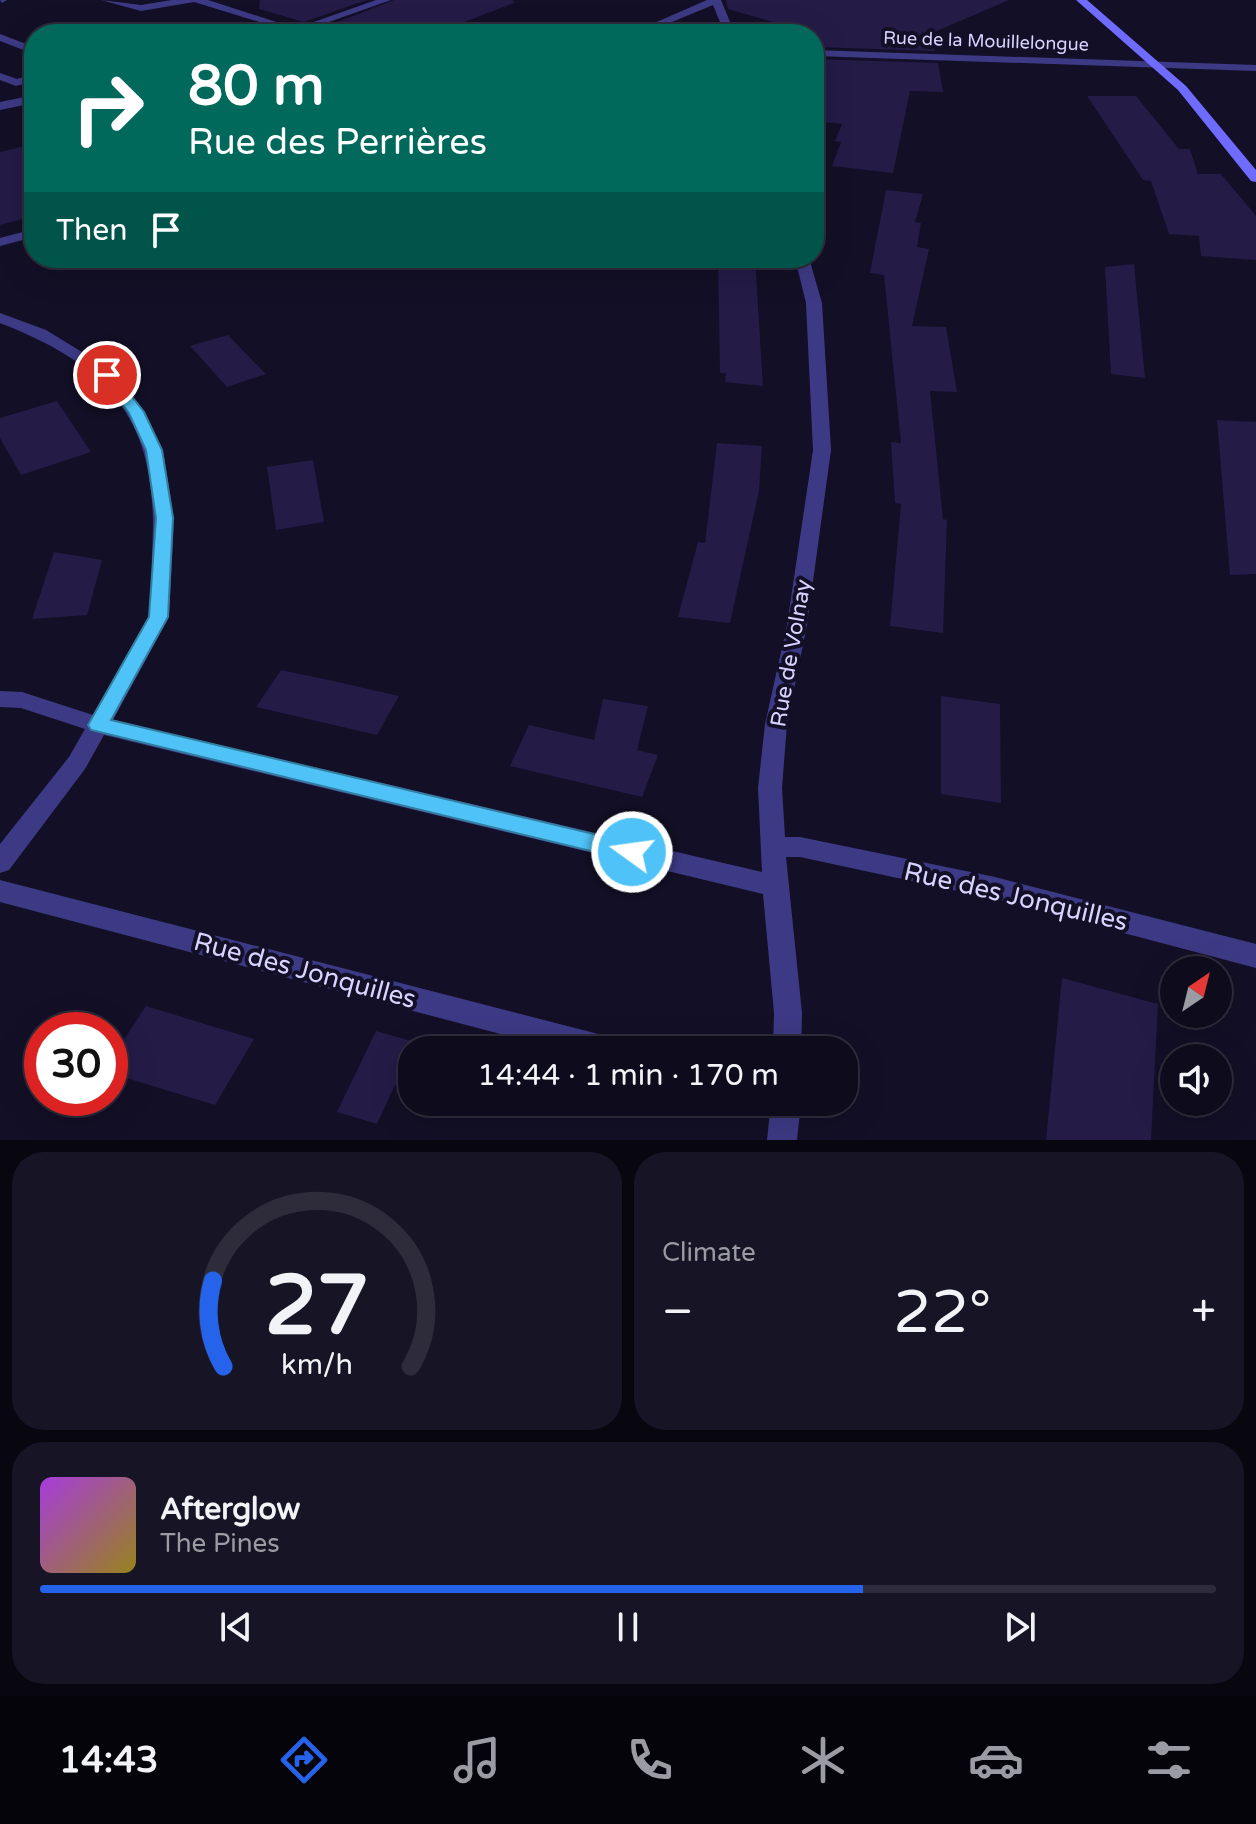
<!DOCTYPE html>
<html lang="en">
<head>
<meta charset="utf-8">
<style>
	body { margin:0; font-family:"Varela Round",sans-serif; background:#171425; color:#f1f3f6; height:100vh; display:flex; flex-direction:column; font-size:30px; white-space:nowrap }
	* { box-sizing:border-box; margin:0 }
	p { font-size:26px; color:#9b9ba3 }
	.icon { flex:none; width:44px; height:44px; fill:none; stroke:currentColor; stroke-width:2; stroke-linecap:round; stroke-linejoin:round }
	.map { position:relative; height:1140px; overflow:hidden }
	.panel { display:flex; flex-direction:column; gap:12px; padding:12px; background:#08060f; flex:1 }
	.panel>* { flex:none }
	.guide { position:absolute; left:24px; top:24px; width:800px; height:244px; border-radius:32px; box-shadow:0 8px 32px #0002,0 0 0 2px #2e2b3b; background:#00695c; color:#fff; overflow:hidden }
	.needle { width:52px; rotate:35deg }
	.controls { position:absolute; left:1160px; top:956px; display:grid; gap:16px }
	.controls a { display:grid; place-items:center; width:72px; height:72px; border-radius:50%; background:#0e0b1c; box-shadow:0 8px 32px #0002,0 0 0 2px #2e2b3b; font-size:40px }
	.speed { position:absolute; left:24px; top:1012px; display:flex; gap:16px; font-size:40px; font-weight:700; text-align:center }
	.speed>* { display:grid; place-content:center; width:104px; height:104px; border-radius:50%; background:#0e0b1c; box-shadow:0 8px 32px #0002,0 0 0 2px #2e2b3b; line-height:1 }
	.speed .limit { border:12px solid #d22; background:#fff; color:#111 }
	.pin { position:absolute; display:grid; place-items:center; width:68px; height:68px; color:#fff; margin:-34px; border:4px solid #fff; border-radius:50%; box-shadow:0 2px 8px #0007 }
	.me { position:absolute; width:88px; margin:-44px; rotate:284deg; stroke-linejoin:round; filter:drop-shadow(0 0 6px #0008) }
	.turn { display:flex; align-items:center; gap:28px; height:168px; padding:0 32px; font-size:36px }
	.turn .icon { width:104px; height:104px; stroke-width:2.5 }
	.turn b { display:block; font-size:56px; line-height:68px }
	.then { display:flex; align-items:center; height:76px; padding:0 32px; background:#0003; gap:16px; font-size:30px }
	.big { font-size:60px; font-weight:600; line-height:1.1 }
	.panel .tile { flex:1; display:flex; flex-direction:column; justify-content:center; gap:12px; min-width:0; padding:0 28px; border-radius:32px; background:#171425 }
	.panel .dial { align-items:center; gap:0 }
	.dial svg { height:208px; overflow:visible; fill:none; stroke:#2e2b3b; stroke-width:7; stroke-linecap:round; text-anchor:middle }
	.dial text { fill:#f1f3f6; stroke:none }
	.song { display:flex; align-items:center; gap:24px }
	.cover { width:96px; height:96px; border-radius:12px; background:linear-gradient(135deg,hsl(280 70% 55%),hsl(50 70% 35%)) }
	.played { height:8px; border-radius:4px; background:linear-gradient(90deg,#2563eb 70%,#2e2b3b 70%) }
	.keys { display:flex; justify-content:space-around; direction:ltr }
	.heat { display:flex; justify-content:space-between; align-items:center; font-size:44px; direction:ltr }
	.panel .tiles { flex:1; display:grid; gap:12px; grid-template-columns:1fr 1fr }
	.tile:last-child { grid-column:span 2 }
	.trip { position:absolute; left:398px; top:1036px; width:460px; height:80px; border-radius:32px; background:#0e0b1c; box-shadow:0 8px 32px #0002,0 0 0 2px #2e2b3b; font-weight:600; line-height:80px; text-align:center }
	.tab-bar { display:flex; height:128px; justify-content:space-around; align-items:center; background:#06040b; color:#9b9ba3 }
	.tab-bar .icon { width:56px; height:56px }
	.tab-bar .on { color:#2563eb }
	.tab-bar b { font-size:36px; color:#f1f3f6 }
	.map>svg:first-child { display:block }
	.building { fill:#241b47 }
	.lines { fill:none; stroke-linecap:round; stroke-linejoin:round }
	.lane { fill:#3d3a85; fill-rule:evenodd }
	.street { fill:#3d3a85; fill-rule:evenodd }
	.secondary { fill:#6f6bff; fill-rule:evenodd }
	.route { fill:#4fc3f7; stroke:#337fa1; stroke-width:2 }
	.labels { text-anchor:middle; stroke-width:8; stroke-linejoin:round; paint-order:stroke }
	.far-street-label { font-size:18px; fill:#d9d4ff; stroke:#130f26 }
	.street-label { font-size:22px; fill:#d9d4ff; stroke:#130f26 }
	.near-street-label { font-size:26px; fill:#d9d4ff; stroke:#130f26 }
</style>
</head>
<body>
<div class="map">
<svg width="1256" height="1140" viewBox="0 0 1256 1140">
	<rect width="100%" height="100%" fill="#130f26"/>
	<g class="building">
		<polygon points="260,0 367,0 304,22 259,9"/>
		<polygon points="394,0 513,0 514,3 433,34 396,22 361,34 342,34 322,28"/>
		<polygon points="726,0 1009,0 932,33 935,51 814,47 814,34 728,9"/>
		<polygon points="814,59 938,63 943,92 910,91 893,173 832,166 841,142 835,141 842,124 814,121"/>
		<polygon points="1087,96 1136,96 1179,149 1190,149 1198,174 1221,174 1256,216 1256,260 1201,256 1199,236 1169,234 1151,181 1143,180"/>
		<polygon points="34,144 34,216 0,225 0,152"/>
		<polygon points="886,190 923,194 915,222 921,223 917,247 929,249 912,326 946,327 957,392 930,391 943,519 947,520 943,633 890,626 901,504 895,503 891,442 901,443 884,275 870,273"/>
		<polygon points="718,258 755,258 763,386 725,382 726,373 720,373"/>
		<polygon points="1134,264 1145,378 1111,374 1105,267"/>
		<polygon points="228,335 257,365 266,374 227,387 190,346"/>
		<polygon points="57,401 91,452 21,475 0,438 0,418"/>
		<polygon points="1217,420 1256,422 1256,574 1230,575"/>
		<polygon points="717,443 762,446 759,491 730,623 678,617 698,542 705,543"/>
		<polygon points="313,460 324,522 276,530 267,467"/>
		<polygon points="54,552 102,560 87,615 32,619"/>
		<polygon points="281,670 338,682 399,696 377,735 256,707"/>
		<polygon points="941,696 1000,704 1001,803 941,794"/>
		<polygon points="603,699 648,706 637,750 658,755 642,797 510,766 529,725 594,740"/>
		<polygon points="1062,978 1158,1004 1151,1140 1046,1140"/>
		<polygon points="146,1006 254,1039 215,1105 110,1073 110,1061"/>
		<polygon points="376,1031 415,1042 377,1124 337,1112"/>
	</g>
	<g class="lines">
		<g class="lane">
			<polygon points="0,0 7,0 2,3"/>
			<polygon points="101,0 141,5 172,0 208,0 301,30 292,32 194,2 141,11"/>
			<polygon points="0,34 34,47 34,54 0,41"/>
			<polygon points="0,73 17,79 34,74 34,81 16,86 0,80"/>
		</g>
		<g class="street">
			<polygon points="376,0 391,0 295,34 280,34"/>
			<polygon points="707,0 721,0 735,34 725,34 713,5 643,34 629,34"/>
			<polygon points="814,50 1256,65 1256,71 814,56"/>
			<polygon points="34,95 34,103 0,110 0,102"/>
			<polygon points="34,229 34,237 0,246 0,238"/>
			<path d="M795 258H809L822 303 831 450 807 625 787 724 782 788 785 837H800L995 877 1256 944V968L995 899 800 857H786L802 1013 801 1050H773L774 1013 763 894 104 735 85 769 9 870 0 873V844L69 757 85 729 21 708 0 707V691L22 692 93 715C111 684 133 652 147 620 155 602 151 573 152 553 160 427 117 368 0 323V313L46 330 113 371 145 412 163 450 174 518 169 617 113 720 762 872 758 788 765 724 787 625 813 450 806 303Z"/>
			<polygon points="0,880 610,1037 620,1041 624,1050 561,1050 0,902"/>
			<polygon points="771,1102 801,1102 797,1140 767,1140"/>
		</g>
		<polygon class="secondary" points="1076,0 1087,0 1186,86 1256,170 1256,182 1251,181 1178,90"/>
	</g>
	<polygon class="route" points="107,370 113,372 144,412 162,450 173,518 168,617 111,720 632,843 640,845 643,852 640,858 632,861 91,730 88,725 149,617 156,518 146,450 129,413 100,375"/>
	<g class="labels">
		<g class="far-street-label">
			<text transform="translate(986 41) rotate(2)" y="6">Rue de la Mouillelongue</text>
		</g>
		<g class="street-label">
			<text transform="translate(790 653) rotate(-80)" y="8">Rue de Volnay</text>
		</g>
		<g class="near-street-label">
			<text transform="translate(1016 896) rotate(13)" y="9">Rue des Jonquilles</text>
			<text transform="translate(305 970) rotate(15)" y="9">Rue des Jonquilles</text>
		</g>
	</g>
</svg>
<div class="controls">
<a><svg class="needle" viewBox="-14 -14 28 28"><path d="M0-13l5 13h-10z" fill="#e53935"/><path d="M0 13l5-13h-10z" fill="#9b9ba3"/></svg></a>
<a><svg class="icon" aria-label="sound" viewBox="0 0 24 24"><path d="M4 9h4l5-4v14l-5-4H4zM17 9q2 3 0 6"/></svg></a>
</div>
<div class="speed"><div class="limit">30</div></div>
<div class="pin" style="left:107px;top:375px;background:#d93025"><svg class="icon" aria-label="arrive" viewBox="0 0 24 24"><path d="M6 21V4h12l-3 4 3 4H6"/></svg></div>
<svg class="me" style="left:632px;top:852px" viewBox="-20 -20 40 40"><circle r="17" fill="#4fc3f7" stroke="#fff" stroke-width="3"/><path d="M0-11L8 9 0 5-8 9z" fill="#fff"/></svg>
<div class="trip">14:44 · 1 min · 170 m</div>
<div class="guide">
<div class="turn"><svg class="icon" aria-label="right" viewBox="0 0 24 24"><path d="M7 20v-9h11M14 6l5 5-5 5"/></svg><div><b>80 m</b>Rue des Perrières</div></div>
<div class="then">Then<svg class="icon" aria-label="arrive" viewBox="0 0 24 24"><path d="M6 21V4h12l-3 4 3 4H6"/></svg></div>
</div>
</div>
<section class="panel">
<div class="tiles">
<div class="tile dial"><svg viewBox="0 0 100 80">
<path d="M14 69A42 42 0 1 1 86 69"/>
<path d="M14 69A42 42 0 0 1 10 36" stroke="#2563eb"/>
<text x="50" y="56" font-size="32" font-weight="700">27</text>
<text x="50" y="72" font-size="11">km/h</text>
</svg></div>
<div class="tile"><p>Climate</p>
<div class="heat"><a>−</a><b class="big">22°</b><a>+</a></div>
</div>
<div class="tile">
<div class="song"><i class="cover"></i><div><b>Afterglow</b><p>The Pines</p></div></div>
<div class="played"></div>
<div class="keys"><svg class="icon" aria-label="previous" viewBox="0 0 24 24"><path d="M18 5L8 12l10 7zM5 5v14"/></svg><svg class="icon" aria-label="pause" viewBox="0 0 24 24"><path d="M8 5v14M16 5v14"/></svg><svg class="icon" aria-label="next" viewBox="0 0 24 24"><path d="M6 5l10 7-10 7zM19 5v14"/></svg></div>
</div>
</div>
</section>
<nav class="tab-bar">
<b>14:43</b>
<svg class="icon on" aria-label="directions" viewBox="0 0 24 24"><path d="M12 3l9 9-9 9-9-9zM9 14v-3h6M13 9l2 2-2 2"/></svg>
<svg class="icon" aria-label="music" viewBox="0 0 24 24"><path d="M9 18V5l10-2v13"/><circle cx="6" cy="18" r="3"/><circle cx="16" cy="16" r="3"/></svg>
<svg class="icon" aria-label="phone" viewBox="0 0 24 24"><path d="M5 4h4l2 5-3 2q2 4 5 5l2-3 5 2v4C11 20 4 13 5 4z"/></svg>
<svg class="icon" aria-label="climate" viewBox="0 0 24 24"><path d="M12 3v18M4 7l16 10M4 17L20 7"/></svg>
<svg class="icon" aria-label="car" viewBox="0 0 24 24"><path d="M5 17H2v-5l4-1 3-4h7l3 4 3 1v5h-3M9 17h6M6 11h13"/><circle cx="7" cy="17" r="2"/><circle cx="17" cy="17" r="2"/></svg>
<svg class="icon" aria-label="filters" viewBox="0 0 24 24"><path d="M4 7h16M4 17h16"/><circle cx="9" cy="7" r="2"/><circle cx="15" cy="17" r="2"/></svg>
</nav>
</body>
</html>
